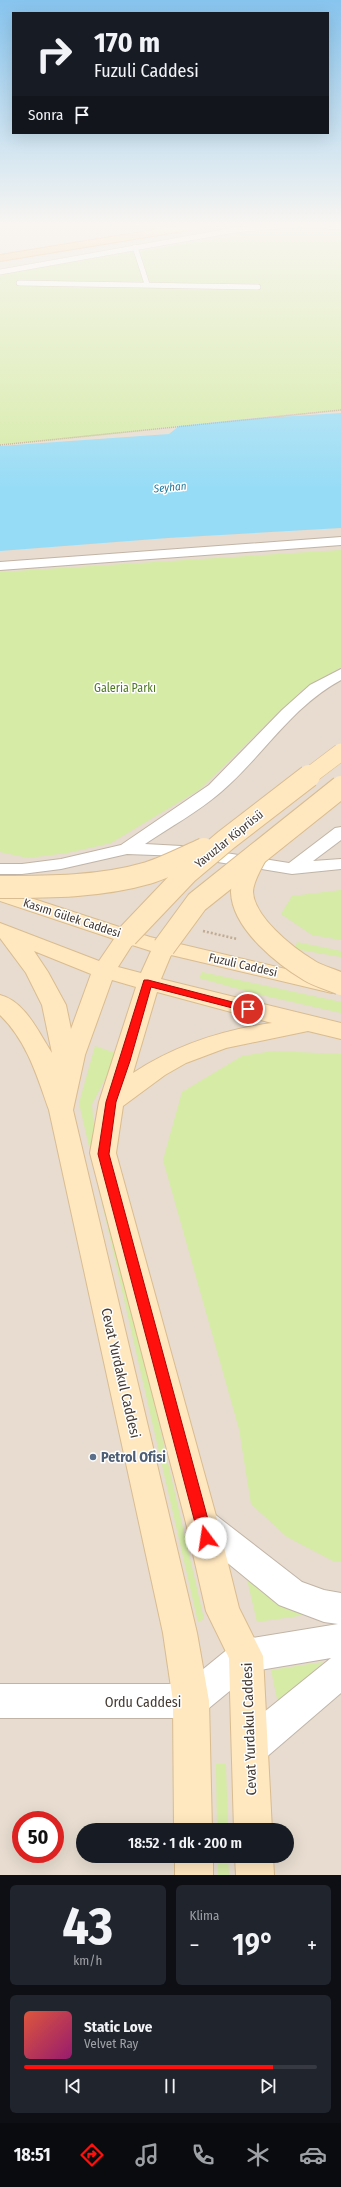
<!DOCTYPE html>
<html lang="tr">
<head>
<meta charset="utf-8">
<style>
	body { margin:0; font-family:"Fira Sans Condensed",sans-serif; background:#20242c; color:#f1f3f6; height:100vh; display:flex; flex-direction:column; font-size:15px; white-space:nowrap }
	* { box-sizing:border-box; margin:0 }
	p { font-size:13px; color:#9ea1a6 }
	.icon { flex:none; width:22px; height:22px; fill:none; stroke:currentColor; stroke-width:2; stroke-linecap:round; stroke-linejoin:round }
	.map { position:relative; height:1875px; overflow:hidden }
	.side { display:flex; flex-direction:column; gap:10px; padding:10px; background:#0d0f14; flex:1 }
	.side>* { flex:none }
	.hud { position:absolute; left:12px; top:12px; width:317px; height:122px; border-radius:0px; box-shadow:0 4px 16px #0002; background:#171b24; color:#f1f3f6; overflow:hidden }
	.speed { position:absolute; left:12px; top:1811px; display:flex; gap:8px; font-size:20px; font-weight:700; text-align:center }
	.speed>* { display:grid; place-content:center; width:52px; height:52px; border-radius:50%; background:#171b24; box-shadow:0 4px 16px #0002; line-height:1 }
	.speed .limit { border:6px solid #d22; background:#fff; color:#111 }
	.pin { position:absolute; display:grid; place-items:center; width:34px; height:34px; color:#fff; margin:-17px; border:2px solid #fff; border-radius:50%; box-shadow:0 1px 4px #0007 }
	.me { position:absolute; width:44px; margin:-22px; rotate:346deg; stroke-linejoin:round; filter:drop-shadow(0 0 3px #0008) }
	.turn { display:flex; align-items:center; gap:14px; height:84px; padding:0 16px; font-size:18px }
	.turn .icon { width:52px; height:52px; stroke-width:2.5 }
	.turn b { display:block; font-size:28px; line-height:34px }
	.then { display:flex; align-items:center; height:38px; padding:0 16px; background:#0003; gap:8px; font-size:15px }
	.big { font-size:30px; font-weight:600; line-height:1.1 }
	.side .tile { flex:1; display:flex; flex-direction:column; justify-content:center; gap:6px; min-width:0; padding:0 14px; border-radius:6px; background:#20242c }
	.side .dial { align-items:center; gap:0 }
	.dial b { font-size:52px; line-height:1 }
	.song { display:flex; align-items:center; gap:12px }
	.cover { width:48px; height:48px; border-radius:6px; background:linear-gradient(135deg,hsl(10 70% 55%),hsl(320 70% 35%)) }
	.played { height:4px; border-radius:2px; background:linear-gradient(90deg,#ff100c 85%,#363941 85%) }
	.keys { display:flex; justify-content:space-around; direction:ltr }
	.heat { display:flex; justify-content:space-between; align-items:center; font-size:22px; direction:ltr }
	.side .tiles { flex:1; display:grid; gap:10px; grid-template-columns:1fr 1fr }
	.tile:last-child { grid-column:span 2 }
	.trip { position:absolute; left:76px; top:1823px; width:218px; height:40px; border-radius:20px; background:#171b24; box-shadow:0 4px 16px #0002; font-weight:600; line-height:40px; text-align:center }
	.tabs { display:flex; height:64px; justify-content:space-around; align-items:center; background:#090b0e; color:#9ea1a6 }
	.tabs .icon { width:28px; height:28px }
	.tabs .active { color:#ff100c }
	.tabs b { font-size:18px; color:#f1f3f6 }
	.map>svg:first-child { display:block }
	.residential { fill:#e7dccf; fill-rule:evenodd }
	.green { fill:#d5eba6 }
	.water { fill:#97dcf6 }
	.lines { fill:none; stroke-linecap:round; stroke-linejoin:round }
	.service-casing { stroke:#c1b4a7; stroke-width:6 }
	.minor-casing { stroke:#c1b4a7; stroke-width:2 }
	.tertiary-casing { stroke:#c1b4a7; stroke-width:2 }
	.secondary-casing { stroke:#d9bc8f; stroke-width:2 }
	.primary-casing { stroke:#edab55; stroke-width:2 }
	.path-far1 { stroke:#c1ab94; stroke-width:1.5; stroke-dasharray:1 1; stroke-linecap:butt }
	.path { stroke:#c1ab94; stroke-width:2.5; stroke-dasharray:2 2; stroke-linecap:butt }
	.service { stroke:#fff; stroke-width:5 }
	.minor { fill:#fff; fill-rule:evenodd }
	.tertiary { fill:#fff; fill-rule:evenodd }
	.secondary { fill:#ffe7bf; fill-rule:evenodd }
	.primary { fill:#ffd08e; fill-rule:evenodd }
	.secondary-bridge-far1-casing { stroke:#d9bc8f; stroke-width:18; stroke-linecap:butt }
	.secondary-bridge-casing { stroke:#d9bc8f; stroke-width:24; stroke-linecap:butt }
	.secondary-bridge-far1 { stroke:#ffe7bf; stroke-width:17 }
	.secondary-bridge { stroke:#ffe7bf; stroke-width:22 }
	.route { fill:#ff100c; stroke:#a60a08 }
	.service-dot { fill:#5c6f8a; stroke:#fff; stroke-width:1.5 }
	.labels { text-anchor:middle; stroke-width:3; stroke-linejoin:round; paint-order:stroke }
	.far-water-label { font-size:11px; font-style:italic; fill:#207a9e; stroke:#fff }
	.park-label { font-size:12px; fill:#4f7a21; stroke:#fff }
	.street-label { font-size:12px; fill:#443a32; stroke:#fff }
	.near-street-label { font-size:14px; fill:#443a32; stroke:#fff }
	.near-service-label { font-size:14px; font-weight:bold; fill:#4e5e75; stroke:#fff; text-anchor:start }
</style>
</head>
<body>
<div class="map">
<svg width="341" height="1875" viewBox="0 0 341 1875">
	<rect width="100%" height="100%" fill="#f2ebe1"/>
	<path class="residential" d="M0 225H341V1875H0ZM21 1820H55V1854H21ZM83 1830H287V1856H83Z"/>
	<g class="green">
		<path d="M295 225 341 228V410C227 418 114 436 0 445V274Z"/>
		<polygon points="341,550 341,667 301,691 199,790 111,843 67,853 28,858 0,852 0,572"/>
		<polygon points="341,890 341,940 312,935 281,914 292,896"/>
		<polygon points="297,942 341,951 341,957 295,949"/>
		<polygon points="202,972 341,1002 341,1013 257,994 199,978"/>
		<polygon points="95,1046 118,1054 92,1104 95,1147 204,1619 198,1622 79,1103"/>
		<polygon points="273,1051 341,1054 341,1562 333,1561 287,1537 251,1504 239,1429 163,1160 182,1092 242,1056"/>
		<polygon points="247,1579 306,1615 257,1622"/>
		<polygon points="323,1662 279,1708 271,1670"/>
		<polygon points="226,1764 228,1830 217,1830 216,1764"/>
		<polygon points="218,1856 228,1856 229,1875 218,1875"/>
	</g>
	<polygon class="water" points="341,413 341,528 168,538 0,551 0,446 169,434 179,426 248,419"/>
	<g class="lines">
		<defs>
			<g id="service">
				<polyline points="302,225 341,227"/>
				<polyline points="135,247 147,284"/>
				<polyline points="0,272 235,230 293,225"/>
				<polyline points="19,283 258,287"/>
			</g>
			<g id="minor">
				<polygon points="341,537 341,545 0,570 0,562"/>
				<path d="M341 669V680C291 707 263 756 221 792 198 812 170 827 145 844L181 846 289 863 335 828 341 827V840L313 861 341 859V869L292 874 181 856 127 854 61 869 22 874H0V864H22L61 859 121 845 209 785 282 710 310 685Z"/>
			</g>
			<polygon id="tertiary" points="202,1509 213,1513 302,1582 324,1590 341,1593 341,1693 263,1760 250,1765 237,1760 232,1747 237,1734 331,1658 254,1671 203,1713 191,1718 0,1718 0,1684 185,1684 234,1644 246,1639 338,1624 324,1622 279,1605 191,1533 186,1523 191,1513"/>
			<g id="secondary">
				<path d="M0 888 150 937 341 982 340 991 332 993 171 955 161 979 341 1023V1039L308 1031 226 1048 186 1063 165 1075 123 1106 116 1153 218 1523 239 1608 263 1656 272 1830H234L229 1658 206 1611 186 1523 90 1153 99 1102 136 987 112 980 85 1055 73 1110 197 1633 209 1701 212 1830H174L173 1701 163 1633 49 1110C37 1076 27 1041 0 1015V995C25 1001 39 1033 52 1053L42 1005 26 973 0 938V923L99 961 114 939 0 901ZM132 945 151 951 141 973 118 967ZM34 951 91 974 71 1029 66 1005 48 972ZM157 992 272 1023C222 1030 176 1045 133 1073Z"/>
				<rect x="175" y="1856" width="38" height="19"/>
				<polygon points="235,1856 273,1856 274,1875 236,1875"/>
			</g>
			<polygon id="primary" points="184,225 207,225 202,228 0,261 0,255"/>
		</defs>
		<use href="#service" class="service-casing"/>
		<use href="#minor" class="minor-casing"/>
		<use href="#tertiary" class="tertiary-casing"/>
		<use href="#secondary" class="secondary-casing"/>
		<use href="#primary" class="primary-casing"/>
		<polyline class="path-far1" points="0,445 341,410"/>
		<polyline class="path" points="203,931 237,939"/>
		<use href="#service" class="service"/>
		<use href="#minor" class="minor"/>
		<use href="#tertiary" class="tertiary"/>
		<use href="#secondary" class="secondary"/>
		<use href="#primary" class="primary"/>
		<defs>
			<polyline id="secondary-bridge-far1" points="308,777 341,752"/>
			<g id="secondary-bridge">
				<path d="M256 855C250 866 242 879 242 892 243 923 285 956 310 971 320 977 331 979 341 984"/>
				<path d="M0 887C49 887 100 887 148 873 167 867 186 857 204 849"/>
				<polyline points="127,936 188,872 226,840 309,776"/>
				<polyline points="164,947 197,902 341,787"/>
			</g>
		</defs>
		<use href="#secondary-bridge-far1" class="secondary-bridge-far1-casing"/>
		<use href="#secondary-bridge" class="secondary-bridge-casing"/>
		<use href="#secondary-bridge-far1" class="secondary-bridge-far1"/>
		<use href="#secondary-bridge" class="secondary-bridge"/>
	</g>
	<linearGradient id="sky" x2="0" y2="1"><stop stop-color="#87c4ee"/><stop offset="0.46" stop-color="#f9f6f2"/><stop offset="1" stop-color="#f9f6f2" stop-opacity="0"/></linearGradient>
	<rect width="341" height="488" fill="url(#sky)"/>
	<polygon class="route" points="144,980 148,980 248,1006 253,1009 248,1012 151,987 130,1061 116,1102 109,1154 213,1538 211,1542 206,1544 201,1542 199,1538 98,1154 106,1102"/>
	<circle class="service-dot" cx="93" cy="1457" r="4"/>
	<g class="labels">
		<g class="far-water-label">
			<text transform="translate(170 487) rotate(-5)" y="4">Seyhan</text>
		</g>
		<g class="park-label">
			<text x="125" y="692">Galeria Parkı</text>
		</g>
		<g class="street-label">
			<text transform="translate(229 839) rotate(-39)" y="4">Yavuzlar Köprüsü</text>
			<text transform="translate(72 918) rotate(18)" y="4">Kasım Gülek Caddesi</text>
			<text transform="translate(243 965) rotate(13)" y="4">Fuzuli Caddesi</text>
		</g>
		<g class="near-street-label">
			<text transform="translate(121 1373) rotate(77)" y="5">Cevat Yurdakul Caddesi</text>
			<text x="143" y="1707">Ordu Caddesi</text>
			<text transform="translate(249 1729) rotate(-92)" y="5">Cevat Yurdakul Caddesi</text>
		</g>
		<g class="near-service-label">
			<text x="101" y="1462">Petrol Ofisi</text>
		</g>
	</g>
</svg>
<div class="speed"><div class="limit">50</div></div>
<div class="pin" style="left:248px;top:1009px;background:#d93025"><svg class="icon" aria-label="arrive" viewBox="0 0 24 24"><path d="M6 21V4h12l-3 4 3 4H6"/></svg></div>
<svg class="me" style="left:206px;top:1538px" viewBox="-20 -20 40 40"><circle r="19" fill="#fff"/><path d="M0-13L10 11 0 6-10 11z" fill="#ff100c"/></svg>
<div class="trip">18:52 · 1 dk · 200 m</div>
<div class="hud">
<div class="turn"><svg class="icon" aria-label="right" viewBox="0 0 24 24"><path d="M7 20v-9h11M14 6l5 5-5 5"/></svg><div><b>170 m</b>Fuzuli Caddesi</div></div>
<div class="then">Sonra<svg class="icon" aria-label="arrive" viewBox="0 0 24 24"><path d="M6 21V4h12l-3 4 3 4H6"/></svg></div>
</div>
</div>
<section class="side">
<div class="tiles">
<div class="tile dial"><b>43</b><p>km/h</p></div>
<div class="tile"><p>Klima</p>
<div class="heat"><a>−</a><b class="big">19°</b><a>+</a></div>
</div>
<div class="tile">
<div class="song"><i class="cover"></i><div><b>Static Love</b><p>Velvet Ray</p></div></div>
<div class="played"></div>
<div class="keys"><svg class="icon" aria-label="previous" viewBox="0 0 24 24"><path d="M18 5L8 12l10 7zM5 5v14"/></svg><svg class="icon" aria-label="pause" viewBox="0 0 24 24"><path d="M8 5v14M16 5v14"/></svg><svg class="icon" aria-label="next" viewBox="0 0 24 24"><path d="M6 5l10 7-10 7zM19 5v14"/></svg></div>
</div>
</div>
</section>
<nav class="tabs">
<b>18:51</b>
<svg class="icon active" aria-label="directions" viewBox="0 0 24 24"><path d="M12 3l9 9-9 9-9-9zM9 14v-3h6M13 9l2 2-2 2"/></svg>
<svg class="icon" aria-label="music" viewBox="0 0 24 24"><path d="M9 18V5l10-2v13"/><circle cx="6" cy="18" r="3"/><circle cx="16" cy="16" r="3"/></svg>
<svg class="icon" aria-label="phone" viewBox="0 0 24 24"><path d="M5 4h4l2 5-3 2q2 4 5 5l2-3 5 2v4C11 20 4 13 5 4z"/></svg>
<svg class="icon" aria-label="climate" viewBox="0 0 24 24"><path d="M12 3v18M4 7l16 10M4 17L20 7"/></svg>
<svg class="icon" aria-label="car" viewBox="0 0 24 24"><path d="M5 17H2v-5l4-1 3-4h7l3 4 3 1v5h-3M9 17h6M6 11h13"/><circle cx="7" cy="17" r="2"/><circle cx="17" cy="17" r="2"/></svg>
</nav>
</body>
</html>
